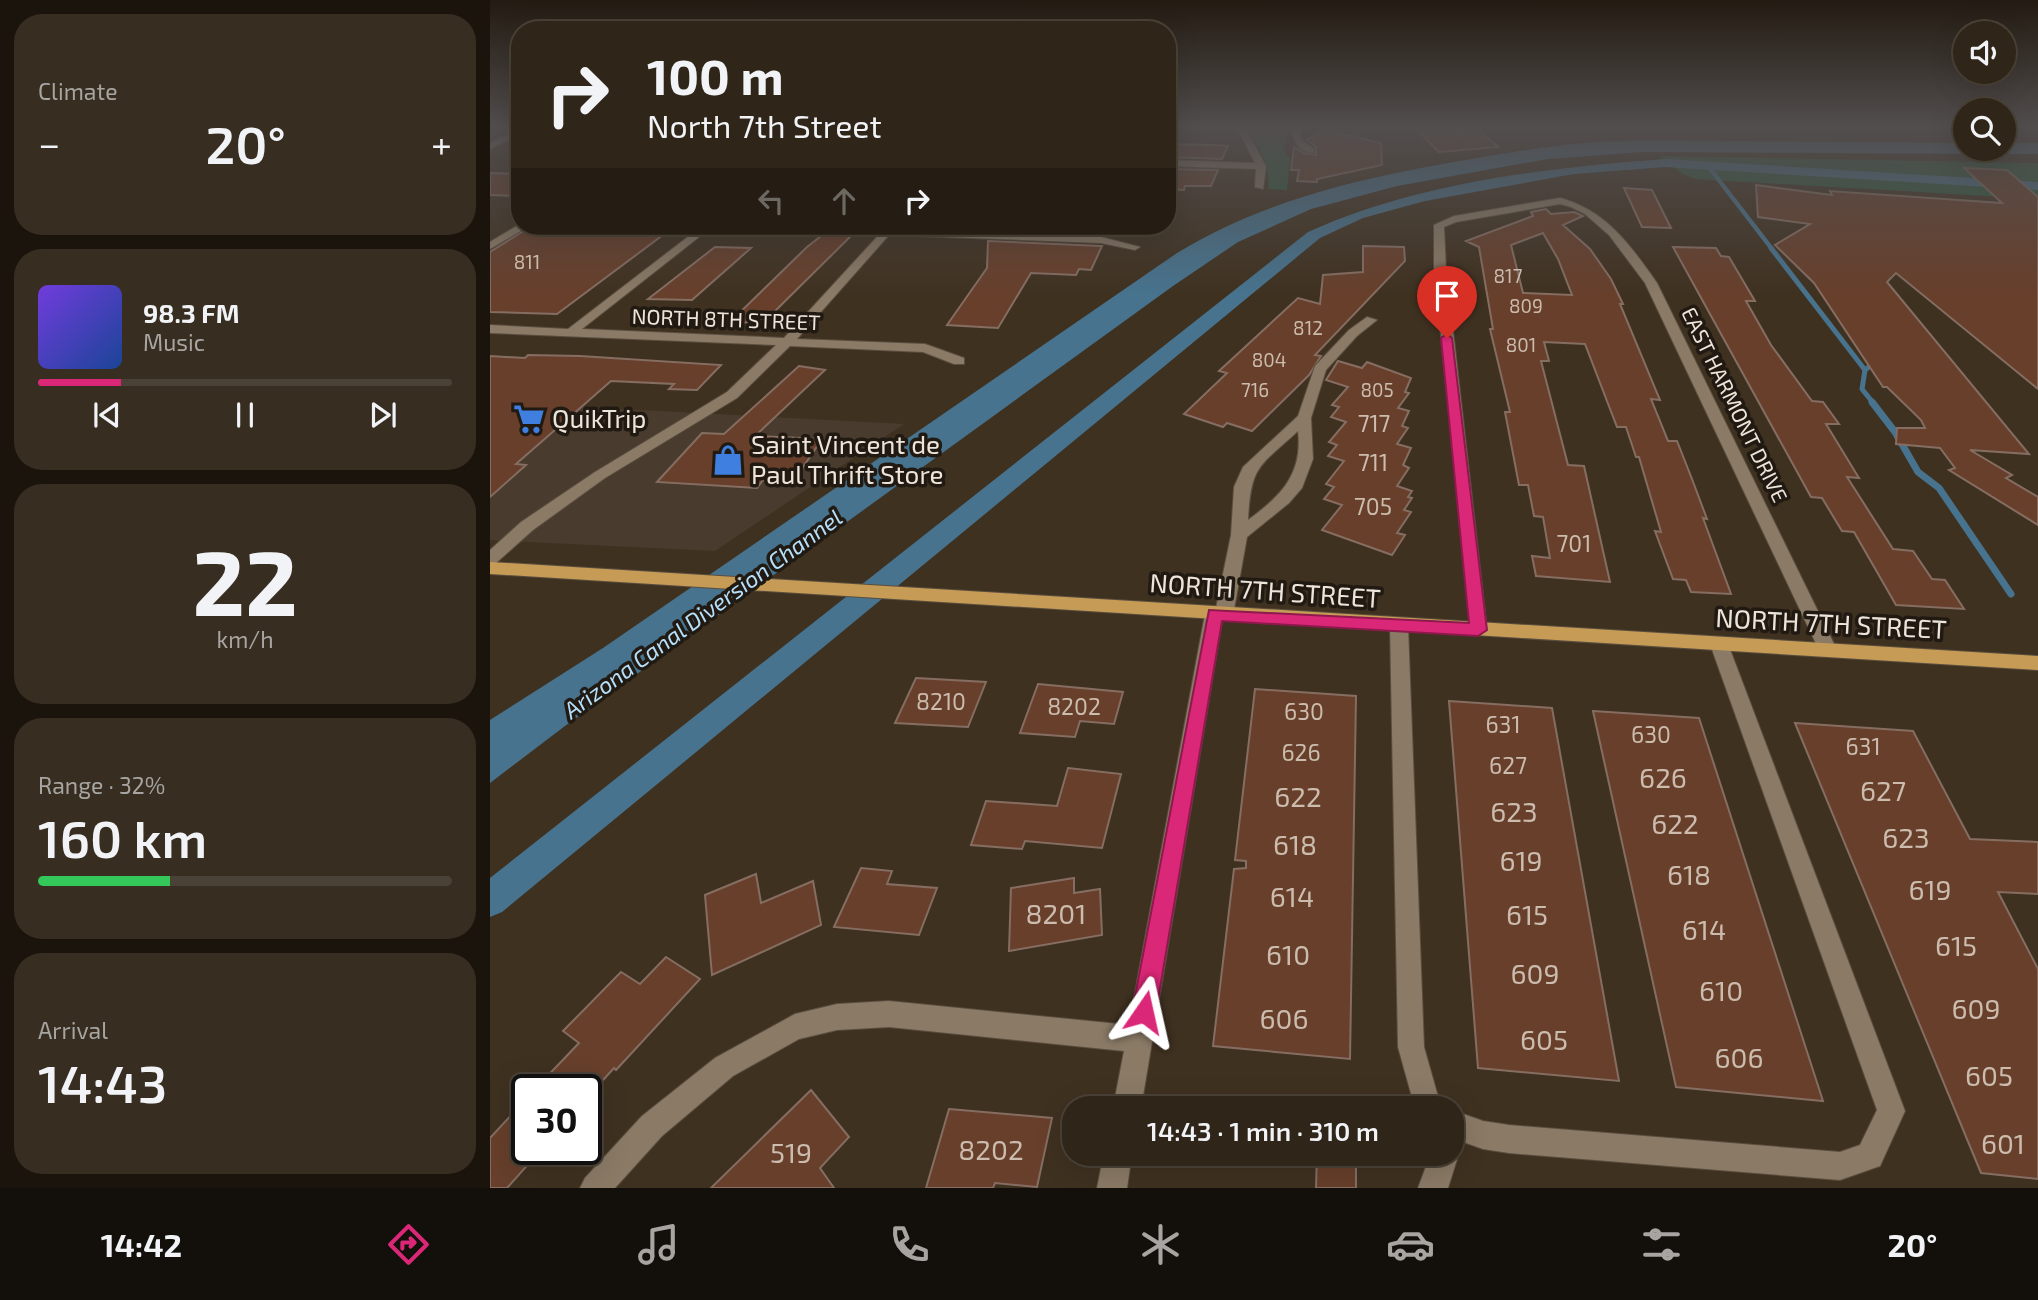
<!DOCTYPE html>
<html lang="en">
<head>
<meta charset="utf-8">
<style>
	body { margin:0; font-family:"Exo 2",sans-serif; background:#372d21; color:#f1f3f6; height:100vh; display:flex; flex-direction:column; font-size:26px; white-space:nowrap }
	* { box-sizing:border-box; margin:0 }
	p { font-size:23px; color:#a7a5a2 }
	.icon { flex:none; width:38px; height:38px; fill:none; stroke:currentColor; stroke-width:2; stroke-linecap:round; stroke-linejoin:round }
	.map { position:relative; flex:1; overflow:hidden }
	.sheet { display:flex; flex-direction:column; gap:14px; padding:14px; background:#1a140d; width:490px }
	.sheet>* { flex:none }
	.top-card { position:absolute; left:21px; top:21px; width:665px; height:214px; border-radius:28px; box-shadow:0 7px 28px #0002,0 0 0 2px #4a4237; background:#2f2518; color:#f1f3f6; overflow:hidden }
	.buttons { position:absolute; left:1463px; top:21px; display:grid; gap:14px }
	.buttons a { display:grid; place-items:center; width:63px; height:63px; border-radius:50%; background:#2f2518; box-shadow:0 7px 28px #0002,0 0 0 2px #4a4237; font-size:35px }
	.speed { position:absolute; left:21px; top:1074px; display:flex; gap:14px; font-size:35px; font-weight:700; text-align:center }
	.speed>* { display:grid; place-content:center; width:91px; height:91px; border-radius:50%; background:#2f2518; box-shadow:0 7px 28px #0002,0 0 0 2px #4a4237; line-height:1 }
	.speed .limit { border:4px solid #111; border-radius:10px; background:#fff; color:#111 }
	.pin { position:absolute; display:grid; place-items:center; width:60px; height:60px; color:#fff; margin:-72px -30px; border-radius:50% 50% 50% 0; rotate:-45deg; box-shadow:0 0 7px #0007 }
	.pin .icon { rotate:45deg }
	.me { position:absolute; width:77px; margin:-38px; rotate:11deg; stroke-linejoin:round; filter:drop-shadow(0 0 5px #0008) }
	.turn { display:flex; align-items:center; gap:24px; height:147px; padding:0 21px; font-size:32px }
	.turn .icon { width:91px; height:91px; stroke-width:2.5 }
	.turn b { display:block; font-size:49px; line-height:60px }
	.lanes { display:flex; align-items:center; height:66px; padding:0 21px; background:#0003; justify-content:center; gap:35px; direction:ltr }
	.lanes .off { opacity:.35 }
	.big { font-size:52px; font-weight:600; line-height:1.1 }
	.sheet .tile { flex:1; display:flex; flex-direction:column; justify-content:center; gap:10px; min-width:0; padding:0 24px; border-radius:28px; background:#372d21 }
	.sheet .dial { align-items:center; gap:0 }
	.dial b { font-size:91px; line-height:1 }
	.song { display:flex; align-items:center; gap:21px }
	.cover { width:84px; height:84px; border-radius:10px; background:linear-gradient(135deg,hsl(260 70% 55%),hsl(220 70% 35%)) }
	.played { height:7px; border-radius:4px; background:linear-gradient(90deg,#db2777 20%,#4a4237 20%) }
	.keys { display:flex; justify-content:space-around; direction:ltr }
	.heat { display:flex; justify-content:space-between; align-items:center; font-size:38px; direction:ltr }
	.charge { height:10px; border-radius:5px; background:linear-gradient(90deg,#34c759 32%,#4a4237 0) }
	.trip { position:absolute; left:572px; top:1096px; width:402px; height:70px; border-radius:28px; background:#2f2518; box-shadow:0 7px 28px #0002,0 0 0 2px #4a4237; font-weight:600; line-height:70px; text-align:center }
	.tabs { display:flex; height:112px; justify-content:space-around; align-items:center; background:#130f0a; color:#a7a5a2 }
	.tabs .icon { width:49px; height:49px }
	.tabs .active { color:#db2777 }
	.tabs b { font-size:32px; color:#f1f3f6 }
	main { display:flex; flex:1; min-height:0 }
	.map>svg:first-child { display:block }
	.commercial { fill:#493c2e }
	.green { fill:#2e5a40 }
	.water { fill:#47738e }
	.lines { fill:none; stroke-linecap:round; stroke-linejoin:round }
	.stream-far2 { stroke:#47738e; stroke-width:4.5 }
	.stream-far1 { stroke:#47738e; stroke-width:5 }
	.stream { stroke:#47738e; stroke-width:7 }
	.canal { fill:#47738e; fill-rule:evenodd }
	.building { fill:#673f2b; stroke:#856d62; stroke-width:2; fill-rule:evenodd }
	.minor-casing { stroke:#5a4e3f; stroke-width:2 }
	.primary-casing { stroke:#5a4e3f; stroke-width:2 }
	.minor { fill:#8a7a66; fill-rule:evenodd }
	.primary { fill:#c59b55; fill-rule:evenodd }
	.route { fill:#db2777; stroke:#8e194d; stroke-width:2 }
	.labels { text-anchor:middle; stroke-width:7; stroke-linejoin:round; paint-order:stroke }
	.far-number-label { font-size:19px; fill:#ccbcae }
	.far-street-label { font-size:21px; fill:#eee5da; stroke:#211a13 }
	.number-label { font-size:23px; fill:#ccbcae }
	.far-water-label { font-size:23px; font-style:italic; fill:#b6dffa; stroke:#211a13 }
	.poi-label { font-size:26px; fill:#eee5da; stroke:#211a13; text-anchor:start }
	.street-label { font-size:26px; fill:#eee5da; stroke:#211a13 }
	.near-number-label { font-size:28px; fill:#ccbcae }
</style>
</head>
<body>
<main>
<section class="sheet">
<div class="tile"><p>Climate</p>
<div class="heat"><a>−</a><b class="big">20°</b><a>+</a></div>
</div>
<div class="tile">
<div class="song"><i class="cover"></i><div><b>98.3 FM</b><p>Music</p></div></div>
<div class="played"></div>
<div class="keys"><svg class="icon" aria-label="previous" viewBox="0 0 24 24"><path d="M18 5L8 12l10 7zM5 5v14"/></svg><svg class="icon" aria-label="pause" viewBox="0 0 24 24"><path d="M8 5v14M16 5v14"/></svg><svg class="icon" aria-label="next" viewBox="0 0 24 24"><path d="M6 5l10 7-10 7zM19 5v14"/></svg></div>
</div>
<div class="tile dial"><b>22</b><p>km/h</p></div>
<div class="tile"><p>Range · 32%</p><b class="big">160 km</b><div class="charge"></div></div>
<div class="tile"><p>Arrival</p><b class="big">14:43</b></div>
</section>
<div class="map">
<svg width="1548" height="1188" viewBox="0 0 1548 1188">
	<rect width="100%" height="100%" fill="#3f3120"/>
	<polygon class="commercial" points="0,402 414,424 225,551 0,540"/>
	<g class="green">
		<path d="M757 128H799L793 150 800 158 797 190 778 189C781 163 769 149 757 128Z"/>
		<polygon points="1170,156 1548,163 1548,199 1205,179 1191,173"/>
	</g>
	<path class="water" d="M1241 141 1475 143V149H1514V143H1548V154L1152 152 1057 159 907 186 821 209 748 242 683 286 75 726 0 783V720L113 648 687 253C765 206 846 184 936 167 988 158 1040 148 1093 143 1142 139 1192 141 1241 141Z"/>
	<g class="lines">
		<polyline class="stream-far2" points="1218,166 1282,249"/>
		<g class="stream-far1">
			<polyline points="1281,248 1375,370"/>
			<polyline points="1384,404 1372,389 1375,370 1380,366 1390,366"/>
		</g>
		<polyline class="stream" points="1382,402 1405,432 1428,472 1449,488 1521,594"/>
		<path class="canal" d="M1175 159 1548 182V190L1175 167 1084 174 935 201 873 218 830 238 12 912 0 917V878L818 232C929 182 1055 168 1175 159Z"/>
	</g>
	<g class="building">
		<polygon points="925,128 952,128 969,136 989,130 1008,147 949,152"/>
		<polygon points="835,130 891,143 892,165 827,179 827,182 807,181 809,170 801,170 804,147 814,153 826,155 826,147 817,140"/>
		<polygon points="677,144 724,145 738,146 732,159 677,157"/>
		<polygon points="1474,168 1517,170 1548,197 1548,389 1406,273 1397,282 1539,454 1480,450 1522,475 1516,478 1548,497 1548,525 1459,470 1465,468 1450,448 1406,444 1407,428 1435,428 1431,420 1397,387 1393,387 1324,283 1285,245 1320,224 1268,217 1266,185 1342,195 1340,191 1512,203"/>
		<polygon points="677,169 728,170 721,186 695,186 694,190 677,189"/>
		<polygon points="0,173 30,174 30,196 0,195"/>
		<polygon points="1134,188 1162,190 1181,228 1152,227"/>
		<path d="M1056 209 1061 214 1084 212 1093 216 1073 225 1100 249 1121 279 1133 304H1130L1170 400 1161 399 1178 441H1187L1202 479 1217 519 1213 518 1241 594 1201 592 1196 580 1183 579 1165 531 1171 532 1149 457H1146L1136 427H1127L1095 344 1054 342 1059 361H1051L1078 465 1094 466 1120 582 1046 576 1042 556 1060 558 1053 517 1044 516 1038 485H1029L1015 412H1020L1000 329H1003L989 247 976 241 1043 216 1041 212ZM1053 233 1068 259 1082 295 1033 293 1021 245Z"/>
		<polygon points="41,226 185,226 67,314 0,312 0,252"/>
		<polygon points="344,226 371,226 273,323 240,322 317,247"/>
		<polygon points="498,226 622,226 617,236 498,230"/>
		<polygon points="498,241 611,246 612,246 601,270 589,269 586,275 541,273 508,328 457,325 497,268"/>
		<polygon points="873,246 914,247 915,261 825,355 831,356 819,375 762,431 737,423 733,427 694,414 737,373 729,371 808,298 830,304 833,275 873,272"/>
		<polygon points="225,247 261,248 202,300 158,299"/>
		<polygon points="1183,247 1226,248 1231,256 1239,257 1265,301 1256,301 1281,345 1322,401 1333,402 1349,424 1336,424 1369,478 1357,477 1403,549 1423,551 1442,579 1455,580 1474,609 1406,605 1364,532 1352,531 1332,498 1321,497"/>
		<polygon points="38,355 90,356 231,365 207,390 179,389 184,384 121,381 26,464 36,465 0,497 0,356 35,358"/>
		<polygon points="848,361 872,368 877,362 921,378 915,392 919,393 908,408 919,411 912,426 918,428 907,444 921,448 913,465 919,468 907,486 922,491 918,497 922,498 914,510 921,512 907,533 915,535 902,555 832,530 852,505 834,499 844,487 836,484 854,461 838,456 847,445 839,442 856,422 841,417 849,407 842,405 858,387 836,380"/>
		<polygon points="309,366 335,370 265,436 332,439 309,473 279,472 267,488 167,482 212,433 234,434"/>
		<polygon points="426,678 496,682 478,727 405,723"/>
		<polygon points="548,684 633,692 624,724 590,721 585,737 530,733"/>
		<polygon points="765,689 866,696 860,1059 723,1046 744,869 756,868 756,861 745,860"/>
		<polygon points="959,701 1062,708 1129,1081 988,1068"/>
		<polygon points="1103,711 1209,718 1333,1101 1186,1087"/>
		<polygon points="1305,723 1423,731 1480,839 1548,842 1548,894 1508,892 1548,969 1548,1179 1491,1173"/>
		<polygon points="578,768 631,774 612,848 535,841 532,849 481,845 496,801 567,806"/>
		<polygon points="371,868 402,871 397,884 447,888 429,935 344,927"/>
		<polygon points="266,874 271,903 323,881 331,925 222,975 215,895"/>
		<polygon points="584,878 584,893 610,889 612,935 519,951 521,888"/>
		<polygon points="176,957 210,979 126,1070 124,1068 104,1090 44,1090 89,1043 73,1031 131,972 150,984"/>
		<polygon points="321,1090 359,1137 330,1168 344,1188 221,1188"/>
		<polygon points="37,1098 37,1150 51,1150 17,1188 0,1188 0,1138"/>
		<polygon points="459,1109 562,1118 547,1187 505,1183 503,1188 436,1188"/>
		<polygon points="827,1153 866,1153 866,1188 826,1188"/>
	</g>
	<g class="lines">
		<defs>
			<g id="minor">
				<polygon points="747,128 755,128 776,166 773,189 765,187 766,169 677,166 677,160 765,163"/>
				<path d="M802 128H810L811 139 824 149V153C811 153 801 141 802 128Z"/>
				<polygon points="954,128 987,128 970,134"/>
				<polygon points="30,129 30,134 0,149 0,143"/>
				<path d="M1070 198C1116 210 1141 246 1167 283L1347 650 1345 655H1331L1329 650 1155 283 1119 235 1095 214 1081 207 1070 204 966 222 954 227 956 269 997 630 994 635H982L944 269V225L964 216Z"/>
				<polygon points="30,224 39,226 0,249 0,242"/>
				<polygon points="212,226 223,226 92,329 294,338 397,226 407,226 405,229 611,237 650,247 645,250 611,243 399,235 307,339 435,344 474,358 474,364 464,364 433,352 300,346 247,398 115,478 43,530 6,563 0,565 0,550 31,522 105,472 237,392 286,345 0,333 0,325 78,329"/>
				<path d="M877 317 887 320 867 336 836 370 821 418 823 459 812 488 799 503 757 537 743 615 740 620 732 621 651 1108H623L634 1051 399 1027 347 1030 309 1039 243 1076 172 1136 125 1188H90L95 1178 152 1116 225 1058 305 1014 347 1004 399 1001 639 1025 715 614 718 609 726 608 741 535 744 487 753 467 808 416 825 366 859 330ZM808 431C813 474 791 496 758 520 761 465 769 467 808 431Z"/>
				<polygon points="909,619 915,621 918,626 934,1047 947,1093 957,1108 925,1108 908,1047 900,626 903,621"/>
				<polygon points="1229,637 1236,639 1238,644 1415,1111 1390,1166 1350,1180 1019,1153 993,1149 962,1138 962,1110 993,1121 1019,1125 1350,1152 1370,1145 1387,1110 1220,644 1222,639"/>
				<polygon points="962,1142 969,1153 958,1188 928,1188 941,1153 962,1153"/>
				<polygon points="614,1153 642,1153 637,1188 607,1188"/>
			</g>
			<polygon id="primary" points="0,562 1548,656 1548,670 0,574"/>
		</defs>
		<use href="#minor" class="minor-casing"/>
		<use href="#primary" class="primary-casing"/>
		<use href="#minor" class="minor"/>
		<use href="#primary" class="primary"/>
	</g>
	<linearGradient id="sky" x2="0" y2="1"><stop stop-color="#231b12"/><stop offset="0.43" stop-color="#524e4e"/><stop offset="1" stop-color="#524e4e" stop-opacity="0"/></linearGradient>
	<rect width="1548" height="295" fill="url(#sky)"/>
	<polygon class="route" points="957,334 962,338 997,630 988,636 732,621 666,1012 662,1020 654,1024 646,1020 642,1012 719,610 979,623 951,338"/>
	<defs>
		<symbol id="supermarket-bare" viewBox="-9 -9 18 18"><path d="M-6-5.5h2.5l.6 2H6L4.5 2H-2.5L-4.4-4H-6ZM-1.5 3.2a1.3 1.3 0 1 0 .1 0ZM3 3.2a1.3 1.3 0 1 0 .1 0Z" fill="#3f7fe0" stroke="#211a13" stroke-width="2.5" paint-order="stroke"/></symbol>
		<symbol id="shop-bare" viewBox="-9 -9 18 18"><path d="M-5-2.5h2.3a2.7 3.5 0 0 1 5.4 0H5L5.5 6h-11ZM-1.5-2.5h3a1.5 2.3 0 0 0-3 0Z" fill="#3f7fe0" stroke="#211a13" stroke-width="2.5" paint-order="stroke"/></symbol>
	</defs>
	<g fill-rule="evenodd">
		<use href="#supermarket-bare" x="17" y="397" width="44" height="44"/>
		<use href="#shop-bare" x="216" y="438" width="44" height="44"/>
	</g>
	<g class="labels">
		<g class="far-number-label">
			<text x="37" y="269">811</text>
			<text x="1018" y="283">817</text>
			<text x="1036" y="313">809</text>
			<text x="818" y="335">812</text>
			<text x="1031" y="352">801</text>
			<text x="779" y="367">804</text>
			<text x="765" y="397">716</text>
			<text x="887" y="397">805</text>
		</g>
		<g class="far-street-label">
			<text transform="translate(236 320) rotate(2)" y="7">NORTH 8TH STREET</text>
			<text transform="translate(1244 405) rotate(64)" y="7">EAST HARMONT DRIVE</text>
		</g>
		<g class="number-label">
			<text x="884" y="432">717</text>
			<text x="883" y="471">711</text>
			<text x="883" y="515">705</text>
			<text x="1084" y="552">701</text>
			<text x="451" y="710">8210</text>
			<text x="584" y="715">8202</text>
			<text x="814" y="720">630</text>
			<text x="1013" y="733">631</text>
			<text x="1161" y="743">630</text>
			<text x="1373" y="755">631</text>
			<text x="811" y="761">626</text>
			<text x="1018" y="774">627</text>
		</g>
		<g class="far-water-label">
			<text transform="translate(213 614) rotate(-36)" y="8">Arizona Canal Diversion Channel</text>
		</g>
		<g class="poi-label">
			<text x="62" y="428">QuikTrip</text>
			<text x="261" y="454">Saint Vincent de<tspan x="261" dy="30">Paul Thrift Store</tspan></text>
		</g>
		<g class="street-label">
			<text transform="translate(775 591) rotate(4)" y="9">NORTH 7TH STREET</text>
			<text transform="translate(1341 624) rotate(3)" y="9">NORTH 7TH STREET</text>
		</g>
		<g class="near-number-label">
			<text x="1173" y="788">626</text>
			<text x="1393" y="801">627</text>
			<text x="808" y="807">622</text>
			<text x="1024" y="822">623</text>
			<text x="1185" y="834">622</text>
			<text x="1416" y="848">623</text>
			<text x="805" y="855">618</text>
			<text x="1031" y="871">619</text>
			<text x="1199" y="885">618</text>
			<text x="1440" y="900">619</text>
			<text x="802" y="907">614</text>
			<text x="566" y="924">8201</text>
			<text x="1037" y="925">615</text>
			<text x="1214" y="940">614</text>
			<text x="1466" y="956">615</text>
			<text x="798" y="965">610</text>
			<text x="1045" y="984">609</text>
			<text x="1231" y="1001">610</text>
			<text x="1486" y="1019">609</text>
			<text x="794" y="1029">606</text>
			<text x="1054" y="1050">605</text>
			<text x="1249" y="1068">606</text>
			<text x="1499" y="1086">605</text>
			<text x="1513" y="1154">601</text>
			<text x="501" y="1160">8202</text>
			<text x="301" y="1163">519</text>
		</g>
	</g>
</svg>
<div class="buttons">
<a><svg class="icon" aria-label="sound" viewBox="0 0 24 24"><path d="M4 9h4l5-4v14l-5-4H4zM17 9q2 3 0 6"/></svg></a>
<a><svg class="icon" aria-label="search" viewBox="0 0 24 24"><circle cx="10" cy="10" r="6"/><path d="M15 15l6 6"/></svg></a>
</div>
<div class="speed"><div class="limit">30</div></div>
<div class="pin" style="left:957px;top:338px;background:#d93025"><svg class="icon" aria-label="arrive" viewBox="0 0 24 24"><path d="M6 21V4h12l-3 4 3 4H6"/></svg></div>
<svg class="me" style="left:654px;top:1012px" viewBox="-20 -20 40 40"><path d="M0-17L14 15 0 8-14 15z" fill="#db2777" stroke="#fff" stroke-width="4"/></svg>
<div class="trip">14:43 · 1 min · 310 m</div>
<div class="top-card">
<div class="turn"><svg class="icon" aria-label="right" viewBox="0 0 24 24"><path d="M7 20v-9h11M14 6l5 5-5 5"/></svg><div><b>100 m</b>North 7th Street</div></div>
<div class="lanes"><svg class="icon off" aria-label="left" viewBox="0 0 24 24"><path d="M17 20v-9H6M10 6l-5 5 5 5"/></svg><svg class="icon off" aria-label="ahead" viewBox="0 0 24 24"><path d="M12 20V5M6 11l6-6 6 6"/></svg><svg class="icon" aria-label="right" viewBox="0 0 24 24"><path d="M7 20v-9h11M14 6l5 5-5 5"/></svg></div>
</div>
</div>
</main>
<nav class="tabs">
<b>14:42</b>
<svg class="icon active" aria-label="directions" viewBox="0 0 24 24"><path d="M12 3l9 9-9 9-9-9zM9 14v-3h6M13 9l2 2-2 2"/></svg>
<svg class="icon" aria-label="music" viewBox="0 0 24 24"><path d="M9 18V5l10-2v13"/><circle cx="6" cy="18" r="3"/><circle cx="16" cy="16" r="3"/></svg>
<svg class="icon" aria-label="phone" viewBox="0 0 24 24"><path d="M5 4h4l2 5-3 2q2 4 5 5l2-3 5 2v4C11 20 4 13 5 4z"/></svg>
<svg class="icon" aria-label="climate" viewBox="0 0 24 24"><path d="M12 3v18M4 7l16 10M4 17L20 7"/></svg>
<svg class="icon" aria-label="car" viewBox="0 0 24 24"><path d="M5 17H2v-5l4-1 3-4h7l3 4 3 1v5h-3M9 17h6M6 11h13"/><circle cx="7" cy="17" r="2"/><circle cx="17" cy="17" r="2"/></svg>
<svg class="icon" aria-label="filters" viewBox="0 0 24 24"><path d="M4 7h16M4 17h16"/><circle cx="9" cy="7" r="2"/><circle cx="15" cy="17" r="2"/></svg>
<b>20°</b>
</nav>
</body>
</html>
